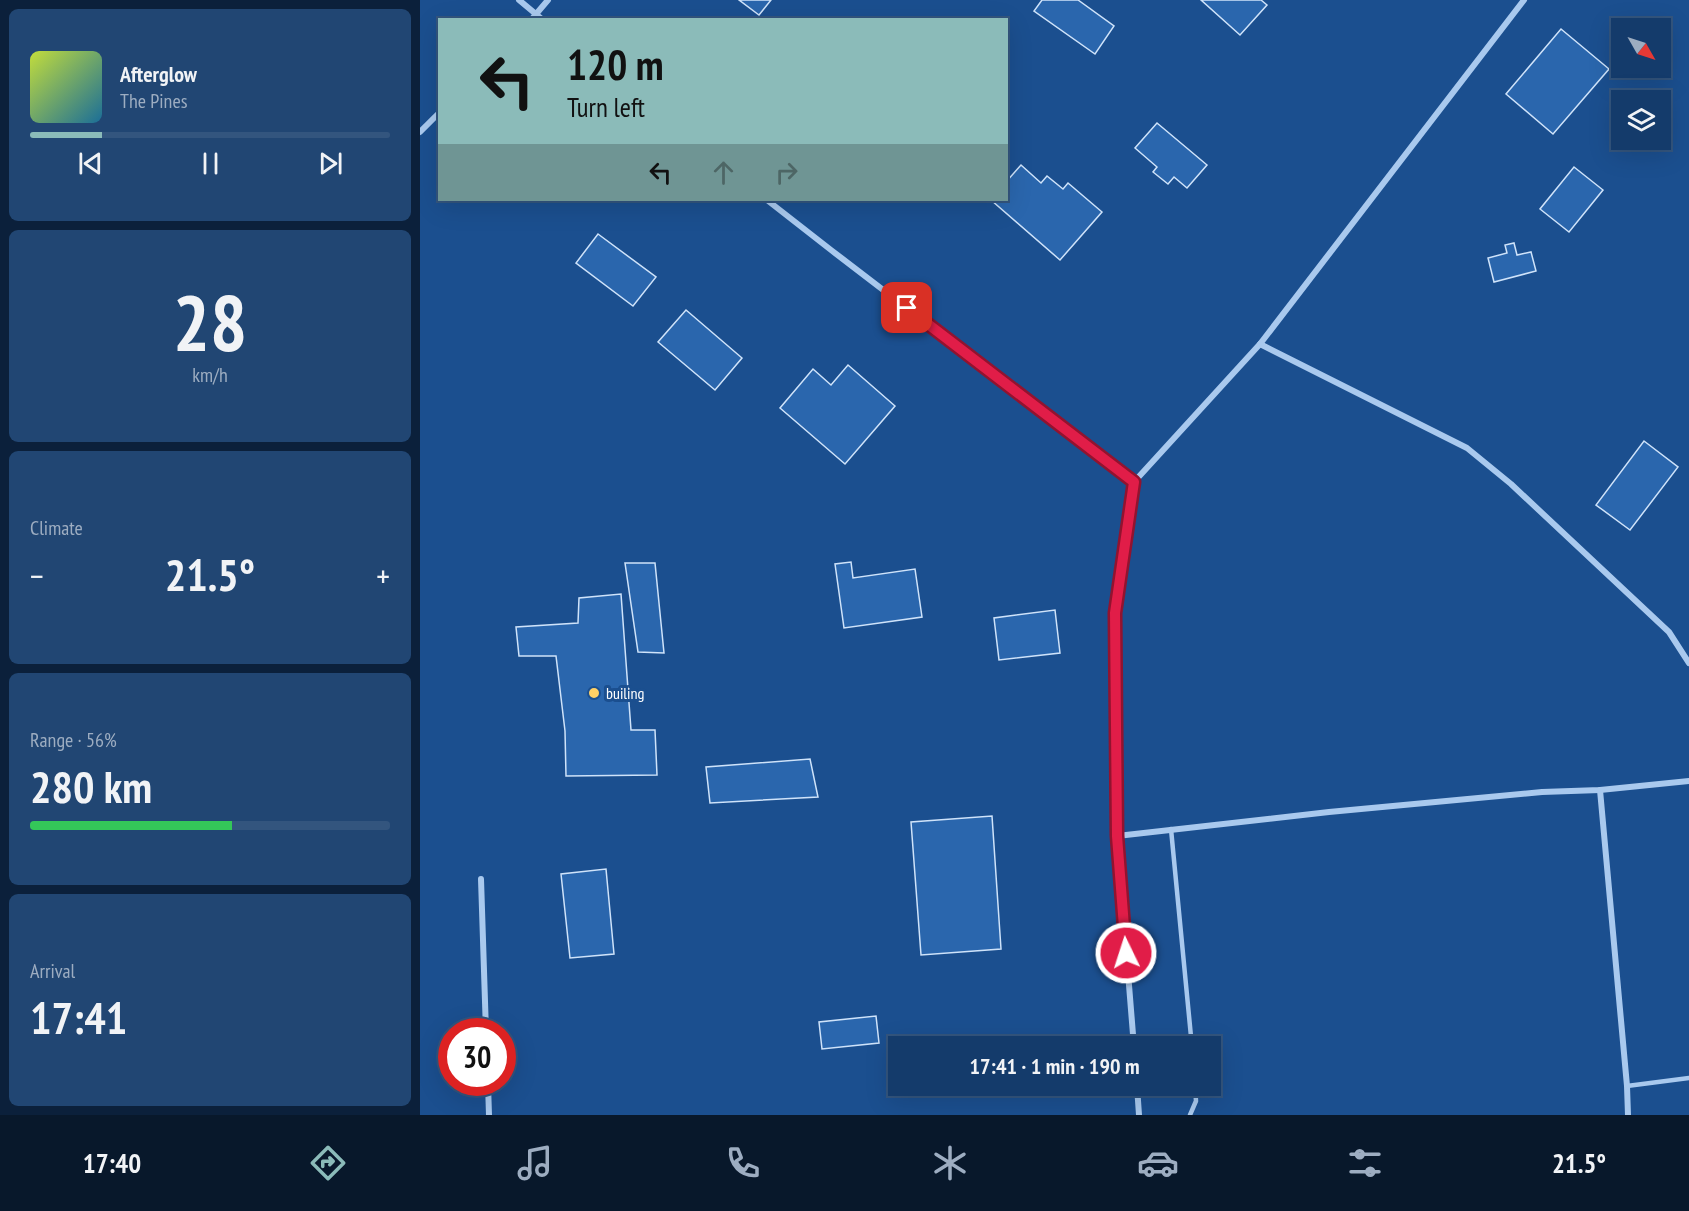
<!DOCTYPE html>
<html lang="en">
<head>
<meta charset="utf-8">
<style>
	body { margin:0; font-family:"PT Sans Narrow",sans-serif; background:#214673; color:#f1f3f6; height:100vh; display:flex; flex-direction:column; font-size:22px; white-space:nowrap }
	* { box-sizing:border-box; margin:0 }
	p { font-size:20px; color:#9dadc1 }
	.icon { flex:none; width:33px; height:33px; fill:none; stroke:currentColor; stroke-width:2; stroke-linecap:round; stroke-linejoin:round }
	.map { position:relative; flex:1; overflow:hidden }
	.sheet { display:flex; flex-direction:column; gap:9px; padding:9px; background:#0b203b; width:420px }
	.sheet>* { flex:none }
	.hud { position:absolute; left:18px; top:18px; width:570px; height:183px; border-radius:0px; box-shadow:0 6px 24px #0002,0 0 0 2px #33557e; background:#8bbbb9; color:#111; overflow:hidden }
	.needle { width:39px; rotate:129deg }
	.buttons { position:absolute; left:1191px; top:18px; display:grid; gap:12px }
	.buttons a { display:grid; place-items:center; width:60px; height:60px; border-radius:0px; background:#143b6b; box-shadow:0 6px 24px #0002,0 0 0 2px #33557e; font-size:30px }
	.speed { position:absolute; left:18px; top:1018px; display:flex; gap:12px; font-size:30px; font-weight:700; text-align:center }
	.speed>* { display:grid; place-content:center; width:78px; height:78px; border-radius:50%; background:#143b6b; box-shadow:0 6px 24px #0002,0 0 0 2px #33557e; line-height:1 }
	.speed .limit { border:9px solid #d22; background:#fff; color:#111 }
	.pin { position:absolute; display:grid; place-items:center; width:51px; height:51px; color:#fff; margin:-26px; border-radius:12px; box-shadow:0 3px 9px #0006 }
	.me { position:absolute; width:66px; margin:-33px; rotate:356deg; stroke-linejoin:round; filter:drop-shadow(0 0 4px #0008) }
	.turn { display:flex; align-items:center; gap:21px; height:126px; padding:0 30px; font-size:27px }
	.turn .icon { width:78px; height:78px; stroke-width:2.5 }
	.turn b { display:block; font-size:42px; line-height:51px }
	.lanes { display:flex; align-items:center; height:57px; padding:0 30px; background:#0003; justify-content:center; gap:30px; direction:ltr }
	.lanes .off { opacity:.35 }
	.big { font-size:45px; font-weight:800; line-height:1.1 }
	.sheet .tile { flex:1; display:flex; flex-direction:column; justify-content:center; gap:9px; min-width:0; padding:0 21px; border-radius:9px; background:#214673 }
	.sheet .dial { align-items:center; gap:0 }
	.dial b { font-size:78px; line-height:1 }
	.song { display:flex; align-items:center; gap:18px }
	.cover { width:72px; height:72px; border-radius:9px; background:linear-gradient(135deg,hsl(70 70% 55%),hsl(200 70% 35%)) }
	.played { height:6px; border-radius:3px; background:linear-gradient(90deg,#8bbbb9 20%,#33557e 20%) }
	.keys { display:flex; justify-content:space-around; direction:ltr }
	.heat { display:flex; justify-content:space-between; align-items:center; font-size:33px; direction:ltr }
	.charge { height:9px; border-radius:4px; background:linear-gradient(90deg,#34c759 56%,#33557e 0) }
	.trip { position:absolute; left:468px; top:1036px; width:333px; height:60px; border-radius:0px; background:#143b6b; box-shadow:0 6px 24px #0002,0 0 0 2px #33557e; font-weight:800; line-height:60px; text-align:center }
	.tab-bar { display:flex; height:96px; justify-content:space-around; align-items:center; background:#08182b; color:#9dadc1 }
	.tab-bar .icon { width:42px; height:42px }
	.tab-bar .on { color:#8bbbb9 }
	.tab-bar b { font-size:27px; color:#f1f3f6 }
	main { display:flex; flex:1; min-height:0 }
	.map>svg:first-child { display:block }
	.building { fill:#2a66ad; stroke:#cfe3fa; stroke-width:1.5 }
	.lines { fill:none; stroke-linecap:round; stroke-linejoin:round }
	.lane { stroke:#a9c9ee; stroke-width:4.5 }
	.street { stroke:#a9c9ee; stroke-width:6 }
	.route-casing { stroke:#92132f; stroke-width:15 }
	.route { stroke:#e11d48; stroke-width:10 }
	.poi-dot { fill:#ffd166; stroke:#1b4f8f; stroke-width:2 }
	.labels { text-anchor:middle; stroke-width:6; stroke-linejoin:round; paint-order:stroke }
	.poi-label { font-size:16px; fill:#fff; stroke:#1b4f8f; text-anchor:start }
</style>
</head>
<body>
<main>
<section class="sheet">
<div class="tile">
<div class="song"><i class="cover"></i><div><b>Afterglow</b><p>The Pines</p></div></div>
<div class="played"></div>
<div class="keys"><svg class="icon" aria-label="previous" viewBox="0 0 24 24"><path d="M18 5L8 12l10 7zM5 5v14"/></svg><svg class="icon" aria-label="pause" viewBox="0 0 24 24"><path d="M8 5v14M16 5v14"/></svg><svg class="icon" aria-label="next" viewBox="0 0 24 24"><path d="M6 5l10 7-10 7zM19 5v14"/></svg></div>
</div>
<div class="tile dial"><b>28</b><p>km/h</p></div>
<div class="tile"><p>Climate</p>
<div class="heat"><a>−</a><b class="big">21.5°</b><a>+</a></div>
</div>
<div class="tile"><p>Range · 56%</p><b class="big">280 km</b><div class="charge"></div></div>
<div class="tile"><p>Arrival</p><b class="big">17:41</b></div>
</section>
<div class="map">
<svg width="1269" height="1115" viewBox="0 0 1269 1115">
	<rect width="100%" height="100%" fill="#1b4f8f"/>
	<g class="building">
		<polygon points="319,0 351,0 339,15"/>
		<polygon points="622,0 658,0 694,26 675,54 614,11"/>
		<polygon points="781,0 841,0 847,5 820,35"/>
		<polygon points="1141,29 1189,69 1133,134 1086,94"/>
		<polygon points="737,123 787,165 767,188 754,177 748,184 733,172 737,167 715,148"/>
		<polygon points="601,165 621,183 627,176 643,189 648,183 682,212 640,260 571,200 586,200 586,182"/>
		<polygon points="1154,167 1183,190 1149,232 1120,209"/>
		<polygon points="178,234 236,277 213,306 156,263"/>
		<polygon points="1094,243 1097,255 1111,252 1116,271 1074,282 1068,258 1087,253 1085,245"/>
		<polygon points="266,310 322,358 295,390 238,342"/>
		<polygon points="428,365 475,406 425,464 360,408 393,369 411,385"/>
		<polygon points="1224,441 1258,467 1210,530 1176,505"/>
		<polygon points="431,562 433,578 495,569 502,617 424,628 415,564"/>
		<polygon points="205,563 235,563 244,653 218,652"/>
		<polygon points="201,594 211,730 235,730 237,775 146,776 145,731 136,656 99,656 96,627 158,623 159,598"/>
		<polygon points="635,610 640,653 579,660 574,618"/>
		<polygon points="390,759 398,797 290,803 286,767"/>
		<polygon points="572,816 581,949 501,955 491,822"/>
		<polygon points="186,869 194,954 150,958 141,874"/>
		<polygon points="456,1016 459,1043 402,1049 399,1022"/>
	</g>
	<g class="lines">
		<g class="lane">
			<polyline points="751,829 772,1047"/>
			<polyline points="1207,1086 1269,1078"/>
			<polyline points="770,1115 776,1101 775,1086"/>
		</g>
		<g class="street">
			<polyline points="99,0 123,20"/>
			<polyline points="111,20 128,0"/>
			<polyline points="0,132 20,112"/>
			<polyline points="347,200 411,250 714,482 695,613 697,836 714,1047"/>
			<polyline points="840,344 1047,448 1091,484 1249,632 1269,663"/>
			<polyline points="714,482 840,344 1104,0"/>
			<polyline points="1180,790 1207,1086 1208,1115"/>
			<polyline points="697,836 909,812 1122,792 1180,790 1269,781"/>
			<polyline points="61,879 66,1032"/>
			<polyline points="68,1083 69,1115"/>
			<polyline points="717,1086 719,1115"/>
		</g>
	</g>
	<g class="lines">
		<defs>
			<polyline id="route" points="487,308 714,482 695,613 697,836 706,953"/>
		</defs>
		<use href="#route" class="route-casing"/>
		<use href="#route" class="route"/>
	</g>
	<circle class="poi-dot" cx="174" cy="693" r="6"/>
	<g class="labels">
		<g class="poi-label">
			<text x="186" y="699">builing</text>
		</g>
	</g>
</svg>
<div class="buttons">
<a><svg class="needle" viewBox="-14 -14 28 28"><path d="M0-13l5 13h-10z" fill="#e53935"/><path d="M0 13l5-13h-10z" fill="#9dadc1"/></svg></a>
<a><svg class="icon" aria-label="layers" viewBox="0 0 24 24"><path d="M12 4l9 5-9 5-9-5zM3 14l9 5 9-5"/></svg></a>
</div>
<div class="speed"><div class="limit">30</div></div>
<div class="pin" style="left:487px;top:308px;background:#d93025"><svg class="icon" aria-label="arrive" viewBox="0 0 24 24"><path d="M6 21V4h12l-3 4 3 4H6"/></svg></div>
<svg class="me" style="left:706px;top:953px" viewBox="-20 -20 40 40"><circle r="17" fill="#e11d48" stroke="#fff" stroke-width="3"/><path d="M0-11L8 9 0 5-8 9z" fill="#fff"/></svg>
<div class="trip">17:41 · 1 min · 190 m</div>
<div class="hud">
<div class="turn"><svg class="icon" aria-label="left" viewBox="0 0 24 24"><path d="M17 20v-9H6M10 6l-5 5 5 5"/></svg><div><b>120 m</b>Turn left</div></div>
<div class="lanes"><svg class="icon" aria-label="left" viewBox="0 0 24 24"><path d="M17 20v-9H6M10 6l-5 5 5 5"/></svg><svg class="icon off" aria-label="ahead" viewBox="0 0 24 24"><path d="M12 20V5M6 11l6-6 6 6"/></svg><svg class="icon off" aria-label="right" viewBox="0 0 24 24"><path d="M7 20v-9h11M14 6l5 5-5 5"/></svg></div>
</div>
</div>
</main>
<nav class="tab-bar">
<b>17:40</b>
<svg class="icon on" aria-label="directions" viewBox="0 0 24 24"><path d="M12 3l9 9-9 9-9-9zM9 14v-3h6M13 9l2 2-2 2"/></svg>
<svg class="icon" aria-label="music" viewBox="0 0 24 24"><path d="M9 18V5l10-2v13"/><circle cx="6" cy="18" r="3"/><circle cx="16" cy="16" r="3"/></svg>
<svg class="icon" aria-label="phone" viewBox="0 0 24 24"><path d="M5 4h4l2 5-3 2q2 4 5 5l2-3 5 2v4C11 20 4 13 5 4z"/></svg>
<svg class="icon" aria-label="climate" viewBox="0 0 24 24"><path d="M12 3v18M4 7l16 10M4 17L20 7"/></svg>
<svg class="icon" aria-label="car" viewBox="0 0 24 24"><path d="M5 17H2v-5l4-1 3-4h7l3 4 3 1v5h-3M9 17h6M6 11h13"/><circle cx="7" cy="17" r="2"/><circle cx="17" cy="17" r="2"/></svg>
<svg class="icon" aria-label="filters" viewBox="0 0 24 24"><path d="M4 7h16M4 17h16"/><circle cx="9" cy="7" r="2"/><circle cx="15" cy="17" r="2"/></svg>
<b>21.5°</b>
</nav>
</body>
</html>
